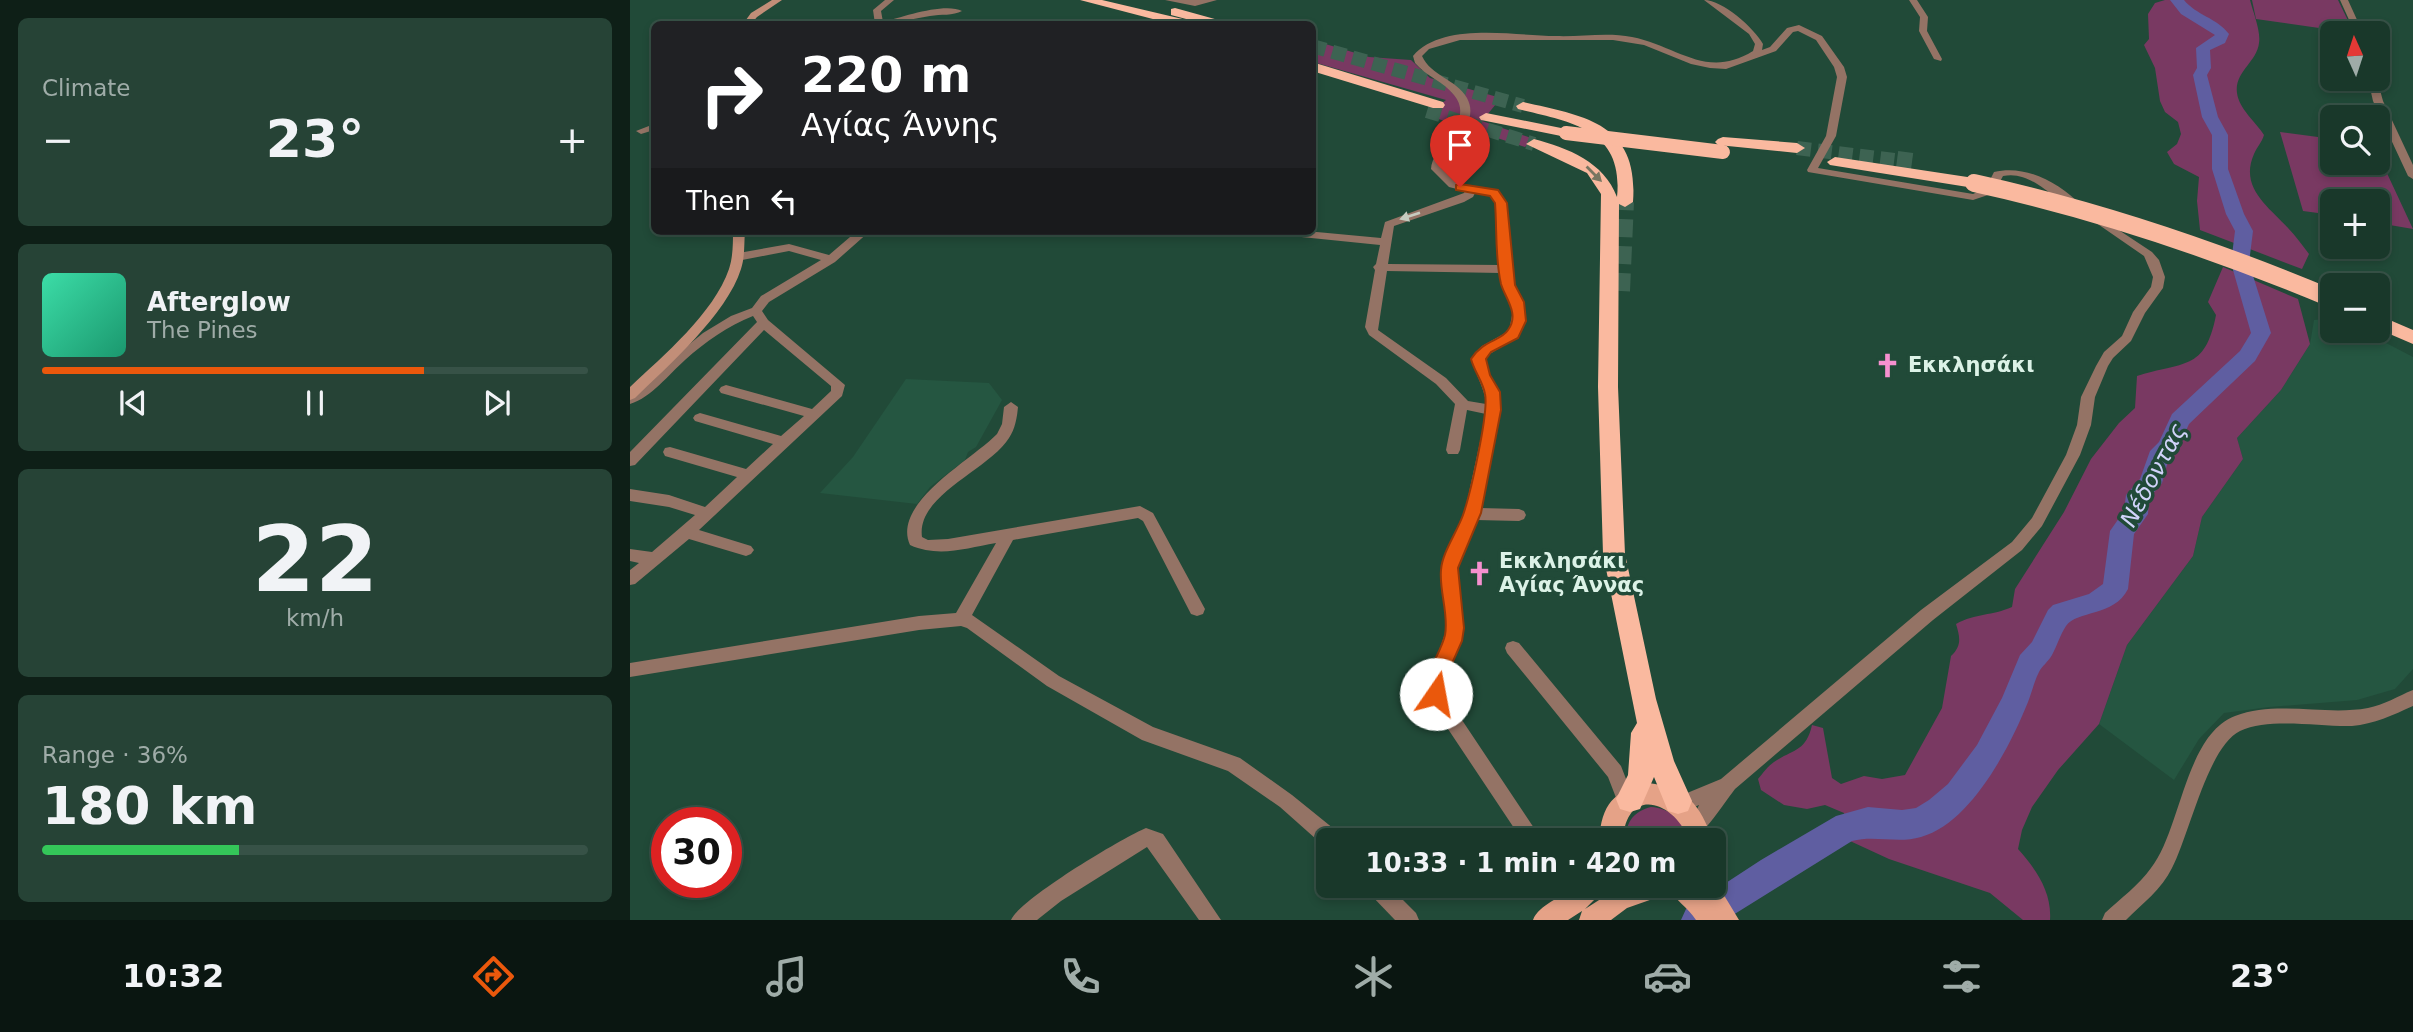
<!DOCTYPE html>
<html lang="en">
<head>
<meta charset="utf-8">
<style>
	body { margin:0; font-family:"DejaVu Sans",sans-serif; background:#264336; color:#f1f3f6; height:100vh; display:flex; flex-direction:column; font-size:26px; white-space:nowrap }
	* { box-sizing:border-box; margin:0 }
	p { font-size:23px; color:#9faca8 }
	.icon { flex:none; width:38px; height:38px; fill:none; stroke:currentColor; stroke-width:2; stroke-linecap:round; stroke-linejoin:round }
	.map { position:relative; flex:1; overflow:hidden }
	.drawer { display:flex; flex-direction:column; gap:18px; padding:18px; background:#0e1f17; width:630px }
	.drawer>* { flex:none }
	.top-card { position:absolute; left:21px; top:21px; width:665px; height:214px; border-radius:10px; box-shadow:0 4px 10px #0003,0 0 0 2px #375247; background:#202124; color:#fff; overflow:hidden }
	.needle { width:46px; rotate:357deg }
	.tools { position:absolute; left:1690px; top:21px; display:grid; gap:14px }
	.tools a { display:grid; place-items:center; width:70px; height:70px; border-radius:10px; background:#19382a; box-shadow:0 4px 10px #0003,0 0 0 2px #375247; font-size:35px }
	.speed { position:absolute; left:21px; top:807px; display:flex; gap:14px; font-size:35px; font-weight:700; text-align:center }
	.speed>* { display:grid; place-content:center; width:91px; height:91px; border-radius:50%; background:#19382a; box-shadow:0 4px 10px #0003,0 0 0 2px #375247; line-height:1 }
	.speed .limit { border:10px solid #d22; background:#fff; color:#111 }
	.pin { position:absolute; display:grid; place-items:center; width:60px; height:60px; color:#fff; margin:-72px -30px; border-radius:50% 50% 50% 0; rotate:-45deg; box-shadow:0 0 7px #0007 }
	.pin .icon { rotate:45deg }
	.me { position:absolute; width:77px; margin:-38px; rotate:12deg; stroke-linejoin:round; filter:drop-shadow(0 0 5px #0008) }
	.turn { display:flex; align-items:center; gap:24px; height:147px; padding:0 35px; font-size:32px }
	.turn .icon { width:91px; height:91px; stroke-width:2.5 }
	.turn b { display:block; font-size:49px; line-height:60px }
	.then { display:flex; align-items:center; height:66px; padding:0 35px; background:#0003; gap:14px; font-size:26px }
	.big { font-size:52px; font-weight:600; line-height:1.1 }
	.drawer .tile { flex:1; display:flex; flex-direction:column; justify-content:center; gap:10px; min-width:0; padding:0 24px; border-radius:10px; background:#264336 }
	.drawer .dial { align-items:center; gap:0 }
	.dial b { font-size:91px; line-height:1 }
	.song { display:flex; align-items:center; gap:21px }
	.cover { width:84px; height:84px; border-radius:10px; background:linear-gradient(135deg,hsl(160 70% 55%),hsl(160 70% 35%)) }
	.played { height:7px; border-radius:4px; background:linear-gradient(90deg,#ea580c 70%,#375247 70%) }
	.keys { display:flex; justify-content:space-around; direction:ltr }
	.heat { display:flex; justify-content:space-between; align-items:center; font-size:38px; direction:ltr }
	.charge { height:10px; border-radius:5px; background:linear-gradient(90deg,#34c759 36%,#375247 0) }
	.trip { position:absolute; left:686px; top:828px; width:410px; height:70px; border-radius:10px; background:#19382a; box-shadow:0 4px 10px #0003,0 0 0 2px #375247; font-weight:600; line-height:70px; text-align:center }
	.tabs { display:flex; height:112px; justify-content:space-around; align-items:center; background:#0a1611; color:#9faca8 }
	.tabs .icon { width:49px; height:49px }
	.tabs .active { color:#ea580c }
	.tabs b { font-size:32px; color:#f1f3f6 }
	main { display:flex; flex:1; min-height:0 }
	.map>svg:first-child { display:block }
	.built { fill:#255641 }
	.green { fill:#793962 }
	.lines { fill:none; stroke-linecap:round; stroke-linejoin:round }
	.river { fill:#5f5ea1; fill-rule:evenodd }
	.highway-tunnel-far1 { stroke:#3d6352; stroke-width:14; stroke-dasharray:14 7; stroke-linecap:butt }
	.highway-tunnel { stroke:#3d6352; stroke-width:18; stroke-dasharray:18 9; stroke-linecap:butt }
	.street { fill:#947365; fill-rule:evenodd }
	.secondary { fill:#c28e78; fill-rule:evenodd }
	.primary { fill:#e5a287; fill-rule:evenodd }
	.highway { fill:#fab99f; fill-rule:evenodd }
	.highway-bridge-far1 { stroke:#fab99f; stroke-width:14 }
	.highway-bridge { stroke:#fab99f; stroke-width:18 }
	.oneway { fill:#787661 }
	.oneway2 { fill:#c6ccc0 }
	.route { fill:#ea580c; stroke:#983908; stroke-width:2 }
	.labels { text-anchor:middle; stroke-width:7; stroke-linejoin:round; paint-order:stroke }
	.poi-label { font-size:21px; font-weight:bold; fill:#dcf2e7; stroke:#214a38; text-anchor:start }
	.water-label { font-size:23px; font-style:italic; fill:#d1d3fa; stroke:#214a38 }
</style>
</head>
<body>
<main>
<section class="drawer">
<div class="tile"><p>Climate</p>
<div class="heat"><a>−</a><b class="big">23°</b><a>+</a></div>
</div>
<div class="tile">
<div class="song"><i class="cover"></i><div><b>Afterglow</b><p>The Pines</p></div></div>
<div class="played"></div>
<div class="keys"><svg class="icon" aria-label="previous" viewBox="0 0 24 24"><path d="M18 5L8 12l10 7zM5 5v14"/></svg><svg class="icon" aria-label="pause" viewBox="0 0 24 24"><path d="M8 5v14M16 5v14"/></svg><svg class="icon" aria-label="next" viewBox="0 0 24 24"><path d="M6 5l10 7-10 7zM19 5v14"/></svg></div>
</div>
<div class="tile dial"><b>22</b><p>km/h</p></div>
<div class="tile"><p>Range · 36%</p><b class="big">180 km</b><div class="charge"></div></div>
</section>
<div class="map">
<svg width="1783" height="920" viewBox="0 0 1783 920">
	<rect width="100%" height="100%" fill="#214a38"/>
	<g class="built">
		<polygon points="1703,318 1703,331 1733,331 1783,357 1783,669 1765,689 1727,700 1639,707 1594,713 1569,739 1544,780 1469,724 1497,645 1563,556 1572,517 1613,459 1607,438 1651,390 1680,344 1684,320"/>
		<polygon points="276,379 359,383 372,400 346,447 338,452 335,460 300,487 287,504 190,493 223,457"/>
	</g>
	<g class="green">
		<path d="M1535 0H1620C1623 12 1631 31 1629 43 1627 62 1604 72 1607 93 1609 109 1626 122 1634 135 1632 142 1627 147 1624 154 1609 188 1639 207 1658 228 1666 236 1672 245 1679 254L1672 269 1570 230 1567 201 1569 177 1544 164 1537 152 1547 144 1551 134 1548 122 1535 112 1530 101 1525 68 1514 45 1519 39 1518 14 1525 3Z"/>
		<polygon points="1622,0 1708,0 1724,33 1626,19"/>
		<polygon points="682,40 739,57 781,60 800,78 871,98 852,121 904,139 895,147 796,115 816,100 683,62"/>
		<polygon points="1650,132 1703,139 1703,163 1748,163 1748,154 1783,229 1748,223 1748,201 1703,201 1703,215 1673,211"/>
		<path d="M1593 267 1668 299 1680 344 1651 390 1607 438 1613 459 1572 517 1563 556 1497 645 1469 724 1428 770 1402 807 1392 830 1388 849C1406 869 1422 892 1420 920H1393L1360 893 1259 859 1220 841 1214 813 1195 805 1177 809 1154 805 1131 790 1128 779C1133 773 1138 766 1144 762 1163 749 1176 752 1182 725L1193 728 1202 778 1211 784 1234 776 1252 779 1275 775 1312 708 1321 656C1332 646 1330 637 1326 624 1346 613 1362 616 1382 607L1385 589 1434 512 1461 459 1489 423 1505 408 1507 376C1553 361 1575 372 1586 315L1578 302Z"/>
		<path d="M1021 807C1040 808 1055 821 1057 840H997C994 822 1005 811 1021 807Z"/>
	</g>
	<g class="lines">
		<path class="river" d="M1540 0H1554C1566 15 1587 18 1599 34L1595 43 1580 50 1581 68 1577 75 1588 117 1598 135V169L1614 214 1623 231 1619 263 1641 333 1625 361 1559 424 1546 453 1538 461 1532 483 1519 498 1518 514 1504 534 1498 589C1484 617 1447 610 1436 626 1430 635 1427 646 1422 655 1418 662 1412 666 1409 672 1404 682 1402 692 1398 702 1380 747 1341 823 1291 837 1268 844 1245 835 1222 841L1095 920H1051L1056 909 1131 860 1206 816 1238 807 1272 810 1286 808 1299 800 1318 784 1347 745 1372 698 1390 655 1402 642 1418 610 1423 605 1459 594 1473 584 1480 531 1494 511 1496 495 1510 479 1520 451 1529 442 1542 414 1610 351 1621 333 1601 263 1605 231 1596 214 1582 169V135L1572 117 1563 75 1567 68 1566 48 1585 35 1551 14Z"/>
		<g class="highway-tunnel-far1">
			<polyline points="682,46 893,106"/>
			<polyline points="797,111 904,144"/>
			<polyline points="1167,148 1281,162"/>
		</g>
		<g class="highway-tunnel">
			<polyline points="1267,160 1282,162"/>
			<polyline points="991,291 995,202"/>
		</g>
		<g class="street">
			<path d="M255 0H264L251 11 253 22C272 17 315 2 332 11 323 16 311 14 300 16 281 19 265 24 245 24L243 10Z"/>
			<polygon points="535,0 587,0 565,6"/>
			<path d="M1074 0C1093 0 1124 28 1133 44L1132 50 1140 47 1157 28 1169 25 1192 36 1214 67 1217 77 1206 136 1188 168 1343 194 1356 188 1364 172C1396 164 1429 183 1451 205L1450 207C1427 209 1406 169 1373 176L1364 193 1343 200 1178 172 1177 170 1196 136 1207 77 1204 67 1186 40 1168 31 1163 32 1146 51 1096 69 1080 68 1061 64 1014 45 983 40H830L799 49 792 56C801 76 826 79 837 98 852 127 813 142 811 168L826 183 868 191 875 201 884 285 895 310 889 336 855 357C856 376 870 390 870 410L850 508 889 509 894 511 896 515 894 519 889 521 846 520 827 568 833 628 813 685 814 692 822 705 912 840H892L810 717 798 694 797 685 817 628 811 568 835 511 856 414 837 410 830 450 828 454H818L816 450 825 404 806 384 739 335 735 327 745 270 743 267 746 264 750 245 642 234 636 231H676L751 238 755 222 834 193 835 191 819 187 801 169C803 143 846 122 824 95 814 82 796 76 785 63L783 56C813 21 885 36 926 36 951 37 977 32 1002 37 1048 46 1076 80 1123 51L1125 44 1119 34ZM845 193 860 195 865 201 870 265 758 264 764 226 834 202 843 197ZM757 271 871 273 872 285 883 310 879 331 852 346 843 356C843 373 855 387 856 404L838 401 816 378 748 330Z"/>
			<polygon points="1279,0 1287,0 1298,17 1297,31 1312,59 1311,61 1304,59 1289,31 1290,17"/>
			<polygon points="1710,0 1718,0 1733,33 1725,33"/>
			<polygon points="1738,79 1747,79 1753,101 1783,165 1783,179 1778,176 1743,101"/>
			<polygon points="24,124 24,130 11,134 6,131"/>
			<path d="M1463 213 1522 252 1529 260 1535 277 1533 288 1515 313 1501 341 1483 358 1478 366 1465 397 1461 425 1450 455 1412 526 1392 550 1303 620 1105 789C1098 798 1075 832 1068 835L1061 833 1059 826 1069 805 1051 813 1045 810 1042 804 1045 798 1091 779 1291 610 1382 542 1402 518 1436 455 1447 425 1451 397 1466 366 1474 352 1492 336 1503 312 1521 287 1523 277 1514 256 1459 218V214Z"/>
			<path d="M227 231H240L205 262 139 302 132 311 138 320 215 385 212 396 69 530 121 546 124 550 121 554 116 556 59 539 5 584 0 585V570L9 563 0 561V549L22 552 65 515 39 507 0 501V489L39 495 75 507 107 477 35 456 33 452 35 448 40 447 116 469 143 444 65 421 63 418 65 415 70 413 151 436 174 416 91 393 89 390 91 387 96 385 182 409 201 391V386L134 330 5 465 0 466V452L127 322 123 316C98 326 75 342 55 360 38 375 22 397 0 404V393L73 333 101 316 122 308 131 296 191 260 159 251 107 261 103 260V254L159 244 199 255Z"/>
			<path d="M381 402 388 407C387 418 385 429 379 438 359 470 286 495 292 537L298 540 318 539 510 506 523 513 575 609 573 614 567 616 561 614 513 521 508 518 383 540 342 615 429 676 523 727 610 758 662 795 709 833 711 840H698V848L695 847 650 807 598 771 512 740 417 686 337 628 331 626 289 630 0 677V663L289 616 326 613 366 543C336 548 309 558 280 545 261 503 342 460 367 434L372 424 374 407Z"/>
			<polygon points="883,641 889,643 991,766 1005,802 1002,808 996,811 990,808 978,777 877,653 875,648 877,643"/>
			<path d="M1783 690V706C1763 715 1744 724 1722 726 1690 727 1640 717 1610 731 1578 746 1559 836 1542 868 1532 889 1512 904 1496 920H1472L1475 913C1490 899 1509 885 1521 868 1551 830 1555 735 1605 716 1647 700 1695 716 1738 708 1754 705 1768 696 1783 690Z"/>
			<path d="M516 828 533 834 591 920H569L517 847 431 901 407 920H381C390 899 492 838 516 828Z"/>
			<polygon points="736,886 759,886 786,913 789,920 765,920 739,893"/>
		</g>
		<g class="secondary">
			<polygon points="142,0 152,0 127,17 121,24 113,24 121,13"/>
			<path d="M103 231H115C114 243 115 257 111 269 97 314 38 366 5 398L0 400V387C33 356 84 313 99 269 103 257 103 243 103 231Z"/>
		</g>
		<g class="primary">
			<path d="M1018 783C1058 788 1069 804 1083 840H1059C1044 800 996 786 993 840H969C972 804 983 791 1018 783Z"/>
			<path d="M1083 877 1109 920H1066C1058 907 1044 900 1038 886H1083Z"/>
			<path d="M944 886H972L969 895 955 909 991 886H1037L1034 895 997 908 981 920H949L952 911 938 920H903C909 904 932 898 944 886Z"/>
		</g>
		<g class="highway">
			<polygon points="450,0 472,0 561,21 562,24 542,24"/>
			<polygon points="545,8 592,21 593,24 575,24 541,15 541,9"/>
			<polygon points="682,62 813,102 815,105 813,108 803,108 682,71"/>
			<path d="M893 102C955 116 1009 123 1003 202L995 207 989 204 988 387 995 554 1026 699 1044 761 1062 801 1058 811 1048 814 1038 811 1024 777 1010 809 1000 812 990 809 986 799 998 775 1001 733 1007 723 973 554 968 387 971 194 957 173 896 144 904 139C938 148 974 162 987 197 994 129 941 122 888 109L886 106Z"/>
			<polygon points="856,113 936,129 943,133 936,137 851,120 849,117"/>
			<polygon points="1093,137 1167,143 1175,148 1167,153 1088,145 1085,142 1088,139"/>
			<polygon points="1205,157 1344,178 1352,183 1344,188 1200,165 1197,162"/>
			<polygon points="1748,315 1783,330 1783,344 1748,329"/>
		</g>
		<polyline class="highway-bridge-far1" points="936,133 1093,152"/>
		<path class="highway-bridge" d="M1344 183C1468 210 1586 250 1703 299"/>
	</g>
	<defs><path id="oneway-solid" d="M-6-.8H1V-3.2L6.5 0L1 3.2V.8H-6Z" transform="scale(1.75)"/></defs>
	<use class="oneway" href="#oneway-solid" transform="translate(964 174) rotate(45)"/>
	<use class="oneway2" href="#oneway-solid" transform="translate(780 216) rotate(162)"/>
	<path class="route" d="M830 184 868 190 877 203 885 285 894 302 896 321 888 338 861 352 856 359 860 375 870 392 871 410 851 513 828 568 834 628 832 641 816 677 813 700 806 703 800 700C789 677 810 657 815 635 819 614 809 591 811 570 812 553 827 532 833 515 840 495 859 413 855 394 853 382 844 371 841 359 853 340 871 341 878 330 890 314 875 298 871 284 865 259 867 229 865 203L860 196 826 190V185Z"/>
	<defs>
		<symbol id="church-bare" viewBox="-9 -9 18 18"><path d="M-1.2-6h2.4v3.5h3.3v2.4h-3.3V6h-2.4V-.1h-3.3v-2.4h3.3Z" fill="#f690cf" stroke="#214a38" stroke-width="2.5" paint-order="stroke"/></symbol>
	</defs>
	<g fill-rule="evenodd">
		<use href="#church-bare" x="1240" y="348" width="35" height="35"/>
		<use href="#church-bare" x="832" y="556" width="35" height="35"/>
	</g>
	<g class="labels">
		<g class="poi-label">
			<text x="1278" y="372">Εκκλησάκι</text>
			<text x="869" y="568">Εκκλησάκι<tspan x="869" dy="24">Αγίας Άννας</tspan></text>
		</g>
		<g class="water-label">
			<text transform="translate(1523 475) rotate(-62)" y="8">Νέδoντας</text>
		</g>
	</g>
</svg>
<div class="tools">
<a><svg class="needle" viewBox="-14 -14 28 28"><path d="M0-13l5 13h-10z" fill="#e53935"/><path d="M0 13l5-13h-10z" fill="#9faca8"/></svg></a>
<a><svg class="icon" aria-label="search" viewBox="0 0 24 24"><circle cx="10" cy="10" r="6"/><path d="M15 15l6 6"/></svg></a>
<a>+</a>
<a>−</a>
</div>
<div class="speed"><div class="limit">30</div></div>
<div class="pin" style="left:830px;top:187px;background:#d93025"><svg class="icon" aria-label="arrive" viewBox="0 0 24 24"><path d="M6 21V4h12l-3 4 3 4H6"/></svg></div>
<svg class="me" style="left:806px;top:694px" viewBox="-20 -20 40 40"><circle r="19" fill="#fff"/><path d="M0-13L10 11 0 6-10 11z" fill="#ea580c"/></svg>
<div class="trip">10:33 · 1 min · 420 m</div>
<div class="top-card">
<div class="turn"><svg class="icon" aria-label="right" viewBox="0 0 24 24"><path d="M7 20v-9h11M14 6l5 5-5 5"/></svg><div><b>220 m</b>Αγίας Άννης</div></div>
<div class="then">Then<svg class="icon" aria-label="left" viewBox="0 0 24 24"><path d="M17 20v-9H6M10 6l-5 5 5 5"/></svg></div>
</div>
</div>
</main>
<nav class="tabs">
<b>10:32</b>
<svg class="icon active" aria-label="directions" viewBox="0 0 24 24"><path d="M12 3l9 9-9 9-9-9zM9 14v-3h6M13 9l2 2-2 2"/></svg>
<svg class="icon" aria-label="music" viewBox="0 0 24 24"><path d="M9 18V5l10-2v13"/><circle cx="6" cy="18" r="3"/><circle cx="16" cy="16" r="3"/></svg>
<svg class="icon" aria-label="phone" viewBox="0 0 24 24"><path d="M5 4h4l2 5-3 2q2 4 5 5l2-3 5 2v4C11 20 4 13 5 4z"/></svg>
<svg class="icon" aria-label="climate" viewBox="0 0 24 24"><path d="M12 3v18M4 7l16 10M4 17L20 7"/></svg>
<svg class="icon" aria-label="car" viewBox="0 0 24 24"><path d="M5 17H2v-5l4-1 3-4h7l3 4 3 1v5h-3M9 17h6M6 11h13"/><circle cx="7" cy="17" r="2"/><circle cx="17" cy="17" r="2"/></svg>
<svg class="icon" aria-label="filters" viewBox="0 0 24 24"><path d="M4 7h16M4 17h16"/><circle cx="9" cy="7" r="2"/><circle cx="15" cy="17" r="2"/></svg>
<b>23°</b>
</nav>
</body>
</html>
